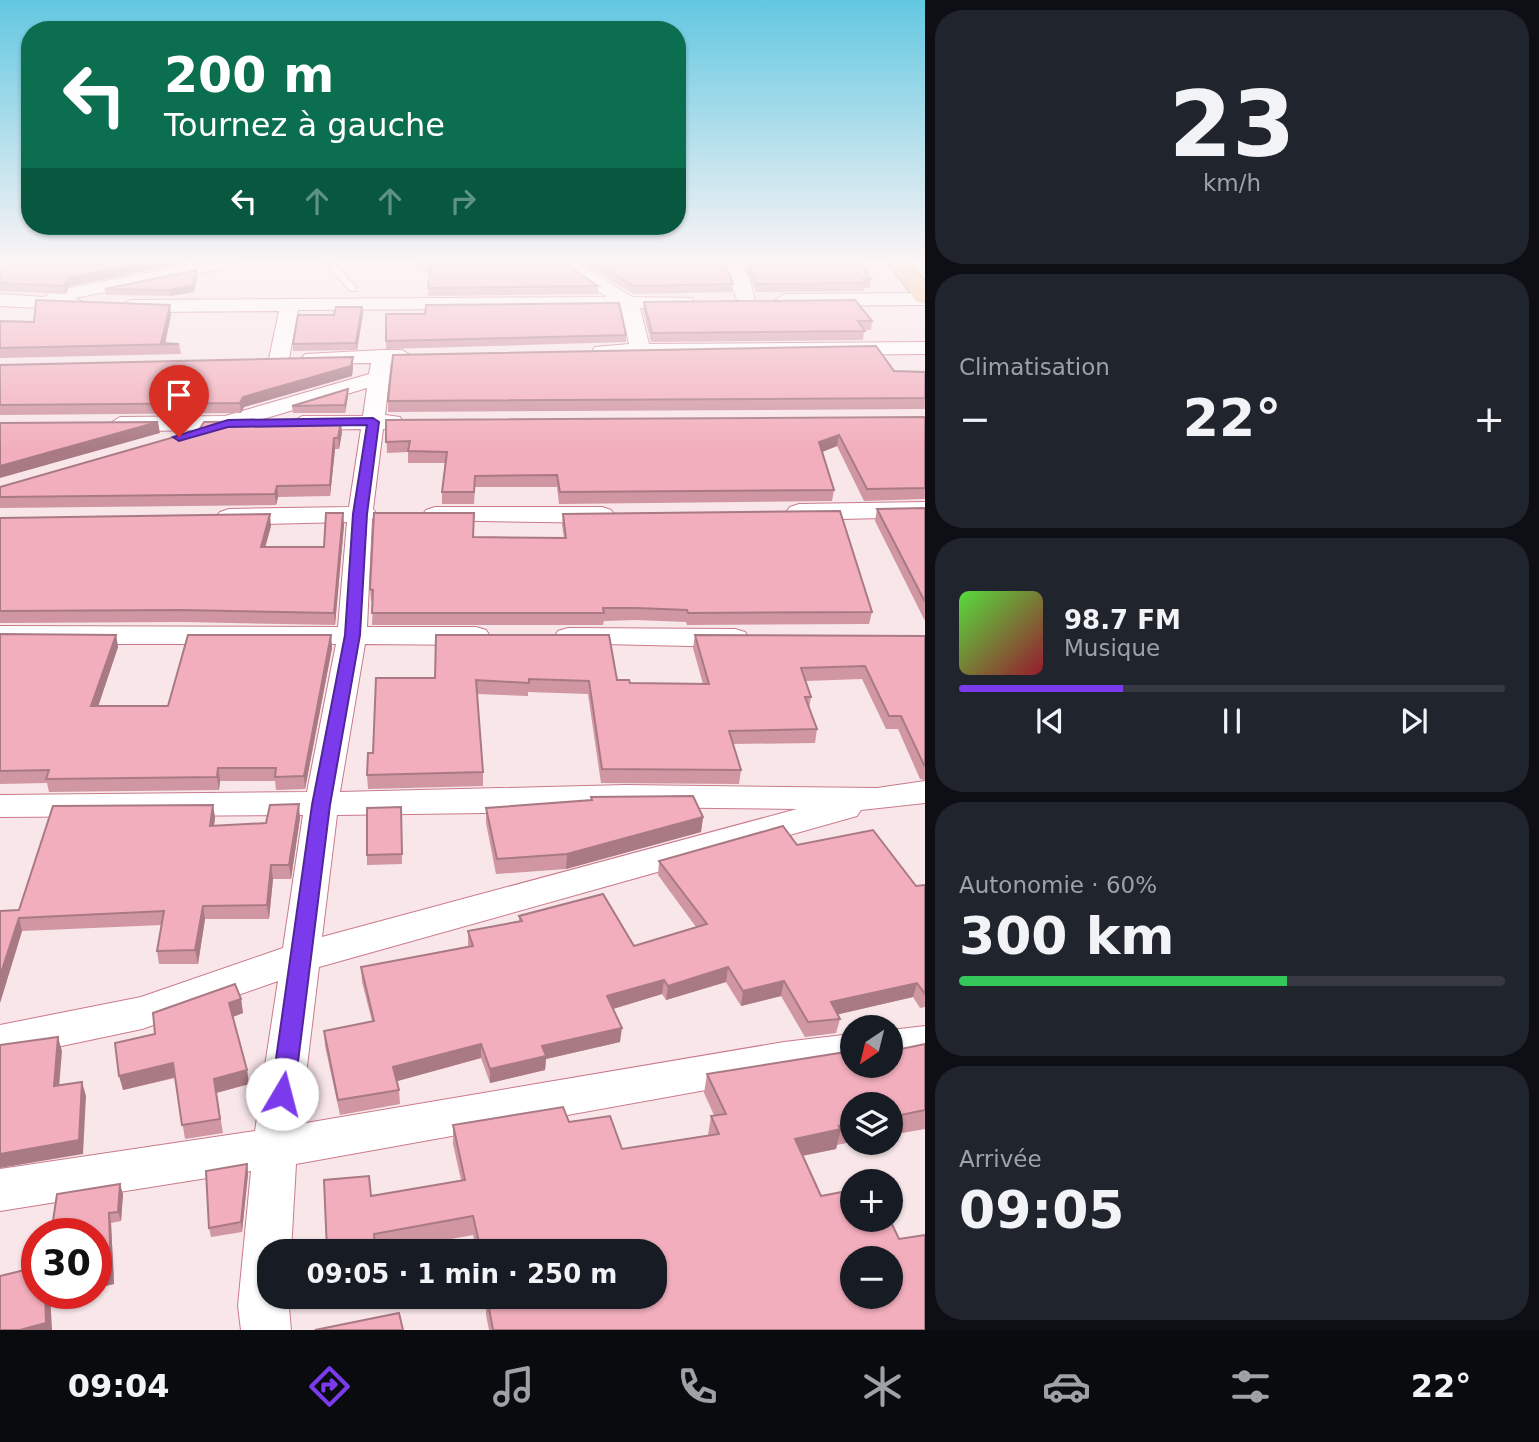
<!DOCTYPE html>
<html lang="fr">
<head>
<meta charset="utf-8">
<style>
	body { margin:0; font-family:"DejaVu Sans",sans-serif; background:#20242c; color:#f1f3f6; height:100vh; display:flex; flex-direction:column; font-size:26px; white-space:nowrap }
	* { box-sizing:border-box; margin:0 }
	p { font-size:23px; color:#9ea1a6 }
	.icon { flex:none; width:38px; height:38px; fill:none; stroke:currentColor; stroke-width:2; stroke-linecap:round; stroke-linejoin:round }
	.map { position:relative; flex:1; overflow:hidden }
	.panel { display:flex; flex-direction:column; gap:10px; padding:10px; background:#0d0f14; width:614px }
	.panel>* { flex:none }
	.hud { position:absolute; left:21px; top:21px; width:665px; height:214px; border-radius:28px; box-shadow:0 2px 5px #0004; background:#0b6e4f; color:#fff; overflow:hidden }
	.needle { width:46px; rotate:215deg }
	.controls { position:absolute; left:840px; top:1015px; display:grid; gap:14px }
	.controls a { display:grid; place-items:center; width:63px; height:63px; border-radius:50%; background:#171b24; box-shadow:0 2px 5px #0004; font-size:35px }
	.speed { position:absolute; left:21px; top:1218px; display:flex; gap:14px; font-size:35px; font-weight:700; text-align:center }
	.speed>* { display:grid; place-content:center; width:91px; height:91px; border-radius:50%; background:#171b24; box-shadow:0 2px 5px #0004; line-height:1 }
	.speed .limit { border:10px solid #d22; background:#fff; color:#111 }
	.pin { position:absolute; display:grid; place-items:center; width:60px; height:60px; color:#fff; margin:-72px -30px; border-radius:50% 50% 50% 0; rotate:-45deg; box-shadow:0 0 7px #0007 }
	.pin .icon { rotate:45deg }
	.me { position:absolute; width:77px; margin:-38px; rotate:8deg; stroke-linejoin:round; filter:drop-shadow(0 0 5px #0008) }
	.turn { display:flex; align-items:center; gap:24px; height:147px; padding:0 28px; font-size:32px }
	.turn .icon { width:91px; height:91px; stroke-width:2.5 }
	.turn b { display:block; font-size:49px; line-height:60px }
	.lanes { display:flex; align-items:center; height:66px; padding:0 28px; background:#0003; justify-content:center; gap:35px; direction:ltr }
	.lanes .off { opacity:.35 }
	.big { font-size:52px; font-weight:700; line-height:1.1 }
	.panel .tile { flex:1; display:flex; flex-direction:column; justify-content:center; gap:10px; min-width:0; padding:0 24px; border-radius:28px; background:#20242c }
	.panel .dial { align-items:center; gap:0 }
	.dial b { font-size:91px; line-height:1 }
	.song { display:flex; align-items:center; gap:21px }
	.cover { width:84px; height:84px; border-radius:10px; background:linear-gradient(135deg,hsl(110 70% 55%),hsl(350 70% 35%)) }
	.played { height:7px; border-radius:4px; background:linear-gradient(90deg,#7c3aed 30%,#363941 30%) }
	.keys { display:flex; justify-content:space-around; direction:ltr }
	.heat { display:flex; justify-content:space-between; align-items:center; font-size:38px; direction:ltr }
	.charge { height:10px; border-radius:5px; background:linear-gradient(90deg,#34c759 60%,#363941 0) }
	.trip { position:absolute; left:257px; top:1239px; width:410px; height:70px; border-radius:28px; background:#171b24; box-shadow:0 2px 5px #0004; font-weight:700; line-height:70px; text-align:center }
	.dock { display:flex; height:112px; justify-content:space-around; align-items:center; background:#090b0e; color:#9ea1a6 }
	.dock .icon { width:49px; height:49px }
	.dock .current { color:#7c3aed }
	.dock b { font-size:32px; color:#f1f3f6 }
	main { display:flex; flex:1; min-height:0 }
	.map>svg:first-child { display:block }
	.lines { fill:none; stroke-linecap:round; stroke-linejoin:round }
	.service-casing { stroke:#ca7a8c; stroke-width:2 }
	.minor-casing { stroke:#ca7a8c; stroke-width:2 }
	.primary-casing { stroke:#a05f1e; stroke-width:2 }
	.service { fill:#fff; fill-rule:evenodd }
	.minor { fill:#fff; fill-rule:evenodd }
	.primary { fill:#ecb97c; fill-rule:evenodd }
	.wall { fill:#d096a2 }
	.shaded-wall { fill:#a97a84 }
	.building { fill:#f2aebc; stroke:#a97a84; stroke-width:2; fill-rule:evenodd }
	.route { fill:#7c3aed; stroke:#51269a; stroke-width:2 }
</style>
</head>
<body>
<main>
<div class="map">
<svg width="925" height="1330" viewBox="0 0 925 1330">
	<rect width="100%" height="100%" fill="#f8e6e9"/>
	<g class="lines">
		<defs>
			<polygon id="service" points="325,263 334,263 356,287 356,291 350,291"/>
			<g id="minor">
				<polygon points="199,263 237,263 228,268 75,298 86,304 77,310 0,306 0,294 44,297 53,291"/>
				<polygon points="556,263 578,263 632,297 692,298 694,302 685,308 640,308 649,344 925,342 925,354 602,357 595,355 592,351 595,347 629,344 621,308 298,310 289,359 279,365 269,359 279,311 130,312 121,306 130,300 607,297"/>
				<polygon points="723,263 741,263 750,279 755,301 753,305 739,305"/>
				<polygon points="925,293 925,305 784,306 775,300 784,294"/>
				<path d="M382 350H402L412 356 409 360 391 362 385 415 400 417 403 422 400 427 383 429 373 509 377 514 372 519 367 627H476L486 630 490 636 486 642 476 645 365 644 340 792 626 785 877 788 925 781V803L861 810 857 816 319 967 300 1124 784 1042 852 1034V1066H859L784 1076 296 1164 291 1251H270V1297H288L291 1330H241L238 1306 251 1171 0 1211V1169L255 1131 278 981 142 1029 0 1059V1025L141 997 283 948 303 815 0 817V795L307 792 336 644H0V626L338 627 347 522 229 525 220 522 216 517 220 512 229 509 349 507 361 429 302 430 291 423 302 416H363L367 388 253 422 250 428 242 430 120 431 109 424 120 417 225 416 369 374 371 363 312 364 302 358 305 354ZM626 807 797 809 322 937 337 815 484 813Z"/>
				<polygon points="925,502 925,517 799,520 790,517 786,512 790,507 799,504"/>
				<polygon points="435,507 602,507 611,510 615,515 611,520 602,523 426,520 422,515 426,510"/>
				<polygon points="568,628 735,629 745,632 749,638 745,644 735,647 558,643 554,637 558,631"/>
				<polygon points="925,1026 925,1060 891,1064 891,1030"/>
			</g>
			<polygon id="primary" points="888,263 911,263 925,281 925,304 917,302"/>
		</defs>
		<use href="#service" class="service-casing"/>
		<use href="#minor" class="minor-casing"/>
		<use href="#primary" class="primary-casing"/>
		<use href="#service" class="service"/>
		<use href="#minor" class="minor"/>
		<use href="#primary" class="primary"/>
	</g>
	<g class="wall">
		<polygon points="0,263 185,263 69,286 66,294 0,291"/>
		<polygon points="414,263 564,263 598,286 598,294 428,296 430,274"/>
		<polygon points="583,263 725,263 733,284 732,292 633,294"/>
		<polygon points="744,263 860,263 871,279 870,288 864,288 864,291 756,292"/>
		<polygon points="197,277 194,292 170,296 106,295 105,289"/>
		<polygon points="644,302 872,321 871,330 864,330 863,340 651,342 643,311"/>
		<polygon points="362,307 363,314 357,350 293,351 293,344 334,315"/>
		<polygon points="386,314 626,335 626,342 386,349"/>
		<polygon points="171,315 165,343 179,344 181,354 0,358 0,321 34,322"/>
		<polygon points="0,365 353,367 352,376 244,407 241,413 0,415"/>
		<polygon points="894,371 925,372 925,409 388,412 388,401"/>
		<polygon points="348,389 348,396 345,413 293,413 292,406"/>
		<polygon points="925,417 925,499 864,501 837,446 822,452 834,490 832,501 559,504 557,487 475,487 474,504 442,504 442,492 445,463 408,463 408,452 387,453 386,420"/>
		<polygon points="342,432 339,449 335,449 330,496 278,497 276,505 0,508 0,487"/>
		<polygon points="925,508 925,621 875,521 877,509"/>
		<polygon points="563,514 872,612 869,624 687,625 686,622 635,620 604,621 603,625 372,625 373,601 371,601 370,589 473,537 564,538 562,525"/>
		<polygon points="0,518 271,526 265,547 324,547 344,525 335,625 183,622 0,623"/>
		<polygon points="0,634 116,635 118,647 98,706 168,706 331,635 332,648 305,789 276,790 275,781 220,781 219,790 49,792 47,783 0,784"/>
		<polygon points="695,635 925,636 925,780 920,779 898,729 886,729 862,679 806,681 811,697 809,709 817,729 815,743 733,744 741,770 739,784 601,783 588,694 528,692 528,696 477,694 483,772 483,786 368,789 367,775 373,753 376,678 617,680 630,683 703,684 693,648"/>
		<polygon points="591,797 703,817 701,832 566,869 496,874 486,823 486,808 591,801"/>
		<polygon points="213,805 215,818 214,826 266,823 300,818 291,879 273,879 269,919 205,919 198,964 159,964 157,951 162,925 22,931 0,1003 19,910"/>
		<polygon points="401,807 402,864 367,865 367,855"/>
		<polygon points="797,845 916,886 925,885 925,1007 920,1008 913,997 838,1014 840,1019 836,1033 805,1037 781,996 741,1006 726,982 666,1000 662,994 613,1009 620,1042 546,1059 545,1070 490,1083 481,1058 397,1081 399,1090 400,1104 340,1115 325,1046 324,1031 372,1021 362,982 361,967 468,946 468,931 519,921 519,916 634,946 696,927 658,875 659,861"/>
		<polygon points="241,999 243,1013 233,1017 247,1070 249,1084 216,1093 223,1133 185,1139 175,1078 123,1090"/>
		<polygon points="925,1044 925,1129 891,1135 891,1104 852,1104 852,1142 837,1145 836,1149 803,1156 821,1196 925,1330 489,1330 486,1315 486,1297 654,1297 654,1251 476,1251 473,1235 385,1251 327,1251 371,1196 461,1180 453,1144 453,1125 569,1122 622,1149 708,1135 711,1116 714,1115 704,1093 707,1074 852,1066"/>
		<polygon points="247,1164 248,1174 242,1232 211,1237 209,1228"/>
		<polygon points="123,1194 121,1221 111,1223 114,1284 96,1288 96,1234 51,1234"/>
	</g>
	<g class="shaded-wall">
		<polygon points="144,263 185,263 69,286 66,294 64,286 68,278"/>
		<polygon points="197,270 197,277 194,292 170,296 169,290"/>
		<polygon points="170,305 171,315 165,344 162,344"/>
		<polygon points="362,307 363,314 357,350 356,343"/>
		<polygon points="353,357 353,367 352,376 244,407 241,413 240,403 243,397"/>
		<polygon points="348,389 348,396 345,413 345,405"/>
		<polygon points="341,421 342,432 339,449 338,438"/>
		<polygon points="158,422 160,433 0,478 0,466"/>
		<polygon points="839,435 837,446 817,454 819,442"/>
		<polygon points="334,438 335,449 330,496 330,485"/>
		<polygon points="277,486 278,497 276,505 275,494"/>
		<polygon points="343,513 344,525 335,625 334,613"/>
		<polygon points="270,514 271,526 262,559 261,547"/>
		<polygon points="116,635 118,647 94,719 91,706"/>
		<polygon points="331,635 332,648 305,789 304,776"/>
		<polygon points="218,768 220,781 219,790 217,777"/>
		<polygon points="299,804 300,818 291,879 289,865"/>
		<polygon points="213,805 215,818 212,839 210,826"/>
		<polygon points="703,817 701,832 566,869 567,854"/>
		<polygon points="271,865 273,879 269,919 267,905"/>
		<polygon points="203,906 205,919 198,964 195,950"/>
		<polygon points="19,918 22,931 0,1003 0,976"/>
		<polygon points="728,967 726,982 666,1000 668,986"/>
		<polygon points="664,980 662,994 606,1011 607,996"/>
		<polygon points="784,981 781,996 741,1006 743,991"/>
		<polygon points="917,983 913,997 827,1017 831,1002"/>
		<polygon points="241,999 243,1013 232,1017 229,1003"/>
		<polygon points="622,1028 620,1042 546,1059 545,1070 490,1083 490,1069 542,1046"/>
		<polygon points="58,1037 62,1051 58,1100 54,1086"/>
		<polygon points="481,1044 481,1058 394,1082 393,1067"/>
		<polygon points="173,1063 176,1077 123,1090 119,1076"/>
		<polygon points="247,1070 249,1084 216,1093 223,1133 214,1079"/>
		<polygon points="82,1082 86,1096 83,1154 0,1168 0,1154"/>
		<polygon points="841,1129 836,1149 790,1158 795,1139"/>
		<polygon points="247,1164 248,1174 242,1232 241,1222"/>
		<polygon points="120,1184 123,1194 121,1221 118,1212"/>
		<polygon points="109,1213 111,1223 114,1284 96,1288 96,1278"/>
		<polygon points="45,1293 50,1293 52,1330 20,1330"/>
		<polygon points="53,1293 73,1293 54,1297"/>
	</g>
	<g class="building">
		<polygon points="0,263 144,263 68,278 64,286 0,283"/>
		<polygon points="427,263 564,263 598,286 428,288 431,266"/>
		<polygon points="597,263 725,263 733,284 633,286"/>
		<polygon points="748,263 860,263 871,279 863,279 865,283 757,284"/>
		<polygon points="197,270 193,285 169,290 105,289"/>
		<polygon points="36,300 170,305 161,343 179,344 0,348 0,321 34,322"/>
		<polygon points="855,300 872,321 858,321 865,331 652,333 644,302"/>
		<polygon points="619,303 626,335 386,341 386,314 425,314 426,305"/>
		<polygon points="336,307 362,307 356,343 293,344 298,315 334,315"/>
		<polygon points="876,346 894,371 925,372 925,398 388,401 393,355"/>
		<polygon points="353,357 351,366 243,397 240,403 0,405 0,365"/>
		<polygon points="348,389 345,405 292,406"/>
		<polygon points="925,417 925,488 867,489 839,435 819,442 834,490 560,492 557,475 475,476 474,492 442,492 447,452 408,451 410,441 386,442 386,420"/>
		<polygon points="341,421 338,438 334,438 330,485 277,486 275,494 0,497 0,487 199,430 204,422"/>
		<polygon points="158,422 0,466 0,423"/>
		<polygon points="925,508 925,602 877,509"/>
		<polygon points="840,511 872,612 688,613 687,610 636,608 603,608 604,613 372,613 373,590 370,589 374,513 474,513 473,537 566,538 563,514"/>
		<polygon points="326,513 343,513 334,613 181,610 0,611 0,518 270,514 261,547 324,547"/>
		<polygon points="0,634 116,635 91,706 168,706 188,635 331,635 304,776 275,777 276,768 218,768 217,777 46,779 49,770 0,771"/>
		<polygon points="436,635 609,635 617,680 629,680 630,683 709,684 695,635 925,636 925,766 924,765 901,716 889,716 865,666 801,668 811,697 805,697 817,729 729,731 741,770 602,769 589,681 529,679 529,683 476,680 483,772 367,775 368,753 373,753 376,678 435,678"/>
		<polygon points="693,796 703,817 567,854 497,859 486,808 592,800 591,797"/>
		<polygon points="299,804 289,865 271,865 267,905 203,906 195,950 157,951 164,911 19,918 0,976 0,911 19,910 53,806 213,805 210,826 266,823 270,805"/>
		<polygon points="401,807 402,854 367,855 367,808"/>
		<polygon points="783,826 797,845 873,830 916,886 925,885 925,994 917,983 831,1002 840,1019 808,1022 784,981 743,991 728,967 668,986 664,980 607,996 622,1028 542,1046 546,1056 490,1069 481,1044 393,1067 399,1090 338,1100 324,1031 374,1021 361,967 473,946 468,931 522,921 519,916 603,894 634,946 707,924 659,861"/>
		<polygon points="235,984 241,999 229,1003 247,1070 214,1079 220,1119 182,1125 173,1063 119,1076 115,1043 155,1034 153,1013"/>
		<polygon points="58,1037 54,1086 82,1082 79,1140 0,1154 0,1045"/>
		<path d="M925 1044V1110L891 1117V1104H852V1124L839 1126 841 1129 795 1139 821 1196 852 1190V1220H873V1221L890 1220 899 1239 925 1235V1330H493L487 1297H654V1251H481L473 1216 374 1234 375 1251H327L324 1180 369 1176 371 1196 465 1180 453 1125 563 1107 569 1122 610 1116 622 1149 719 1134 711 1116 726 1114 707 1074 852 1051V1066H891V1051ZM852 1258H891V1297H852Z"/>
		<polygon points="247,1164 241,1222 209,1228 206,1171"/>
		<polygon points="120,1184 118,1212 109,1213 111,1274 96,1278 96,1234 51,1234 57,1194"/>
		<polygon points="37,1267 37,1293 45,1293 46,1323 20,1330 0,1330 0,1276"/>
		<polygon points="399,1313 403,1330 315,1330"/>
	</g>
	<linearGradient id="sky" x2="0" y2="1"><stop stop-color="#62c8e1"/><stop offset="0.58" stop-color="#fcf4f5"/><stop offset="1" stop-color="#fcf4f5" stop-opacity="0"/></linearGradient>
	<rect width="925" height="450" fill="url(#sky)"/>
	<polygon class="route" points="373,418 379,422 367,514 360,635 330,805 294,1094 291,1100 282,1103 274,1100 271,1094 312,805 345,635 353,514 367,425 228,427 179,441 173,437 228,420"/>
</svg>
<div class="controls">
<a><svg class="needle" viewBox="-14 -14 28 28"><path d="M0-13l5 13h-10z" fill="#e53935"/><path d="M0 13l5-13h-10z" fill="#9ea1a6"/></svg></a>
<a><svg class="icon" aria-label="layers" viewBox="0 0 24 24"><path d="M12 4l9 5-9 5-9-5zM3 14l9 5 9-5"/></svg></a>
<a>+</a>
<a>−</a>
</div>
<div class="speed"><div class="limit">30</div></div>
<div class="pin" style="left:179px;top:437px;background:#d93025"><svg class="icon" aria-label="arrive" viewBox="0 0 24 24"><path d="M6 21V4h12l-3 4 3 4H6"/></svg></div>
<svg class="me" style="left:282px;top:1094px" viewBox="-20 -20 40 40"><circle r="19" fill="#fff"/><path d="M0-13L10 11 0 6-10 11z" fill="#7c3aed"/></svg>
<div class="trip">09:05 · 1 min · 250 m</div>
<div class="hud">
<div class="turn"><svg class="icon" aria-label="left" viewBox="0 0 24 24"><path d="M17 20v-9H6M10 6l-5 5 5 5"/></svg><div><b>200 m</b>Tournez à gauche</div></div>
<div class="lanes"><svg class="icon" aria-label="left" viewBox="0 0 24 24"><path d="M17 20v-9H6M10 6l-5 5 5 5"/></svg><svg class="icon off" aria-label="ahead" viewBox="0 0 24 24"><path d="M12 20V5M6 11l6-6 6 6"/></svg><svg class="icon off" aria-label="ahead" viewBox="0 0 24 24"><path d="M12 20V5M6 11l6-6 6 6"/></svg><svg class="icon off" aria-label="right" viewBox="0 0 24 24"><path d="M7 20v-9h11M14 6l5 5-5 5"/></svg></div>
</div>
</div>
<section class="panel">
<div class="tile dial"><b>23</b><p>km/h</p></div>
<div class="tile"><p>Climatisation</p>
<div class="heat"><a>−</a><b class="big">22°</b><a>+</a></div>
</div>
<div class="tile">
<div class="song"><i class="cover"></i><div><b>98.7 FM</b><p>Musique</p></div></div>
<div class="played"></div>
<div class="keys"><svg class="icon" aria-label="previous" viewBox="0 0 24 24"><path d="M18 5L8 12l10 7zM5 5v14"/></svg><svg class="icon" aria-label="pause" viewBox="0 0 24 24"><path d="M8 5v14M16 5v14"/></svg><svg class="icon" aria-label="next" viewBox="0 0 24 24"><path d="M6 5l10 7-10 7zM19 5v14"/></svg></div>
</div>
<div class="tile"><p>Autonomie · 60%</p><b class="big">300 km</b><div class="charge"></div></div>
<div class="tile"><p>Arrivée</p><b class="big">09:05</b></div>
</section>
</main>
<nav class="dock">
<b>09:04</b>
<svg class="icon current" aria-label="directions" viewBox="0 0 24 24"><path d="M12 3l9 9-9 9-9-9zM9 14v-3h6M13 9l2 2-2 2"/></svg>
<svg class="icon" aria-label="music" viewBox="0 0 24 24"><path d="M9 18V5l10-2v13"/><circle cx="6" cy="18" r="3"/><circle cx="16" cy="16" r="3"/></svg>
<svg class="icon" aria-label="phone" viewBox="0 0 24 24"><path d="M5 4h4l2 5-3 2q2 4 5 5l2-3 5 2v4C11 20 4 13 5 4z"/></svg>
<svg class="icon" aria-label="climate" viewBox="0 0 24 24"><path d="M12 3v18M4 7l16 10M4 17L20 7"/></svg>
<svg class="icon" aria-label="car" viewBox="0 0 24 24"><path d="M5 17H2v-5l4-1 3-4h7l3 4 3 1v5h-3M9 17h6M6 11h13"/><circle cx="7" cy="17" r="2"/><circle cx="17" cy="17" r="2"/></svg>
<svg class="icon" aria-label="filters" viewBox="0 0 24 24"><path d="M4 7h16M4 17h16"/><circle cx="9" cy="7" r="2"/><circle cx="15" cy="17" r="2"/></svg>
<b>22°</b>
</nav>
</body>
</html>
